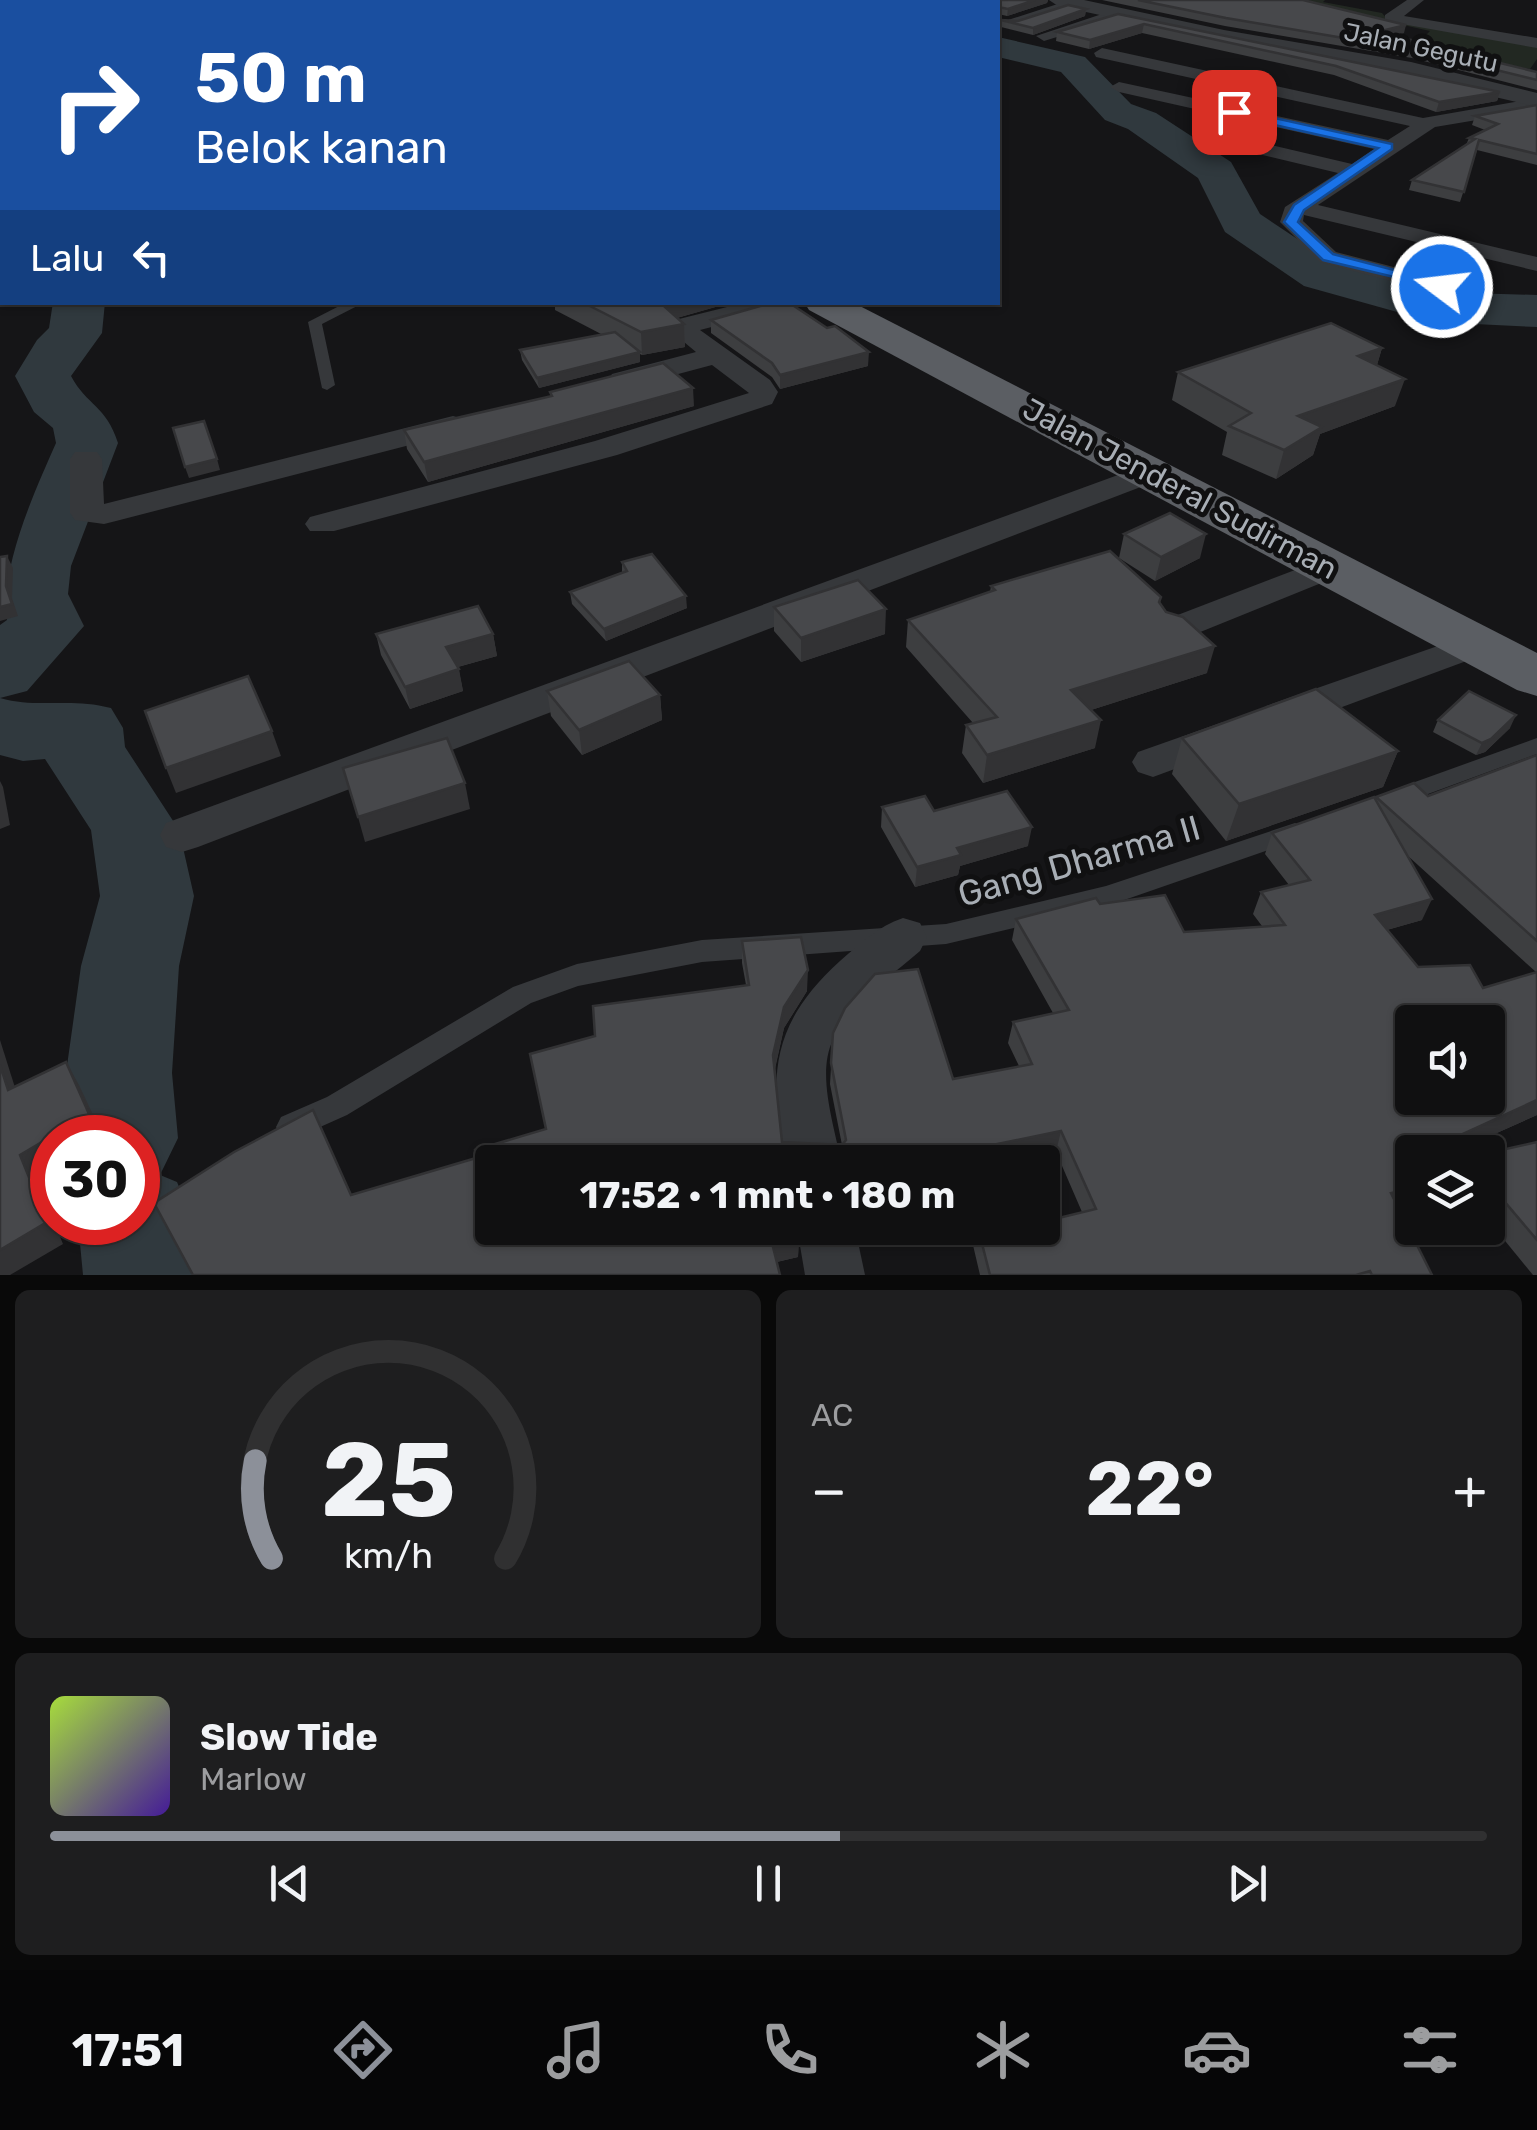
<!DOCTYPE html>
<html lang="id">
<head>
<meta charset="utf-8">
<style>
	body { margin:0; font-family:Rubik,sans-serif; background:#1e1e1f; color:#f1f3f6; height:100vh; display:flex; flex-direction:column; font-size:38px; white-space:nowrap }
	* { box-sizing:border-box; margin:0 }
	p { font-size:32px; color:#9c9d9f }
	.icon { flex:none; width:55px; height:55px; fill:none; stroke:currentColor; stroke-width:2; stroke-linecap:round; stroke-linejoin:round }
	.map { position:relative; height:1275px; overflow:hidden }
	.side { display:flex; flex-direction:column; gap:15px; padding:15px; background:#090909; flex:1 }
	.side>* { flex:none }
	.top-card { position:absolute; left:0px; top:0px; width:1000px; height:305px; box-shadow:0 2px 8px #0004,0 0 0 2px #303031; background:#1a4fa0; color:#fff; overflow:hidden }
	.buttons { position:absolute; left:1395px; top:1005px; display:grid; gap:20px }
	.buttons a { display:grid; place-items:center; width:110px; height:110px; border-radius:10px; background:#101011; box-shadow:0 2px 8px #0004,0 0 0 2px #303031; font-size:50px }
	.speed { position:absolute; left:30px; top:1115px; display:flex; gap:20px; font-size:50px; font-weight:700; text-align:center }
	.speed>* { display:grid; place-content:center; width:130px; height:130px; border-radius:50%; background:#101011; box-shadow:0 2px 8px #0004,0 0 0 2px #303031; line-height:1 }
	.speed .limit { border:15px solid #d22; background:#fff; color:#111 }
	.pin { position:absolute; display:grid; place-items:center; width:85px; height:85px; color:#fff; margin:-42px; border-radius:20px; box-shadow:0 5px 15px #0006 }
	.me { position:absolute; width:110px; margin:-55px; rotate:285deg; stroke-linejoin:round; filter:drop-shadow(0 0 8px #0008) }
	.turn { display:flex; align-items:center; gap:35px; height:210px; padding:0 30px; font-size:45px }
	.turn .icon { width:130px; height:130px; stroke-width:2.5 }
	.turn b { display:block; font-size:70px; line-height:85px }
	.then { display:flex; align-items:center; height:95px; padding:0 30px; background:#0003; gap:20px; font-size:38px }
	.big { font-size:75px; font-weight:700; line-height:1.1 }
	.side .card { flex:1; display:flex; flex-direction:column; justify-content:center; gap:15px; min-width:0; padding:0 35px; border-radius:15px; background:#1e1e1f }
	.side .dial { align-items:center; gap:0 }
	.dial svg { height:260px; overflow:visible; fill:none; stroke:#303031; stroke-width:7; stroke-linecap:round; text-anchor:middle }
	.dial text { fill:#f1f3f6; stroke:none }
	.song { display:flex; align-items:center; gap:30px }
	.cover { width:120px; height:120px; border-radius:15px; background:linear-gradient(135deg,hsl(80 70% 55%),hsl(260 70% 35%)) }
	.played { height:10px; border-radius:5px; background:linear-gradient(90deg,#8c9099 55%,#303031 55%) }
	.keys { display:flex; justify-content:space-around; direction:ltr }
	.heat { display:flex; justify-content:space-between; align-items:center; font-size:55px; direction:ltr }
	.side .tiles { flex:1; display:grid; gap:15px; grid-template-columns:1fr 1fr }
	.card:last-child { grid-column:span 2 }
	.trip { position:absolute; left:475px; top:1145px; width:585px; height:100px; border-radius:10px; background:#101011; box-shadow:0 2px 8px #0004,0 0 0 2px #303031; font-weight:700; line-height:100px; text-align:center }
	.tabs { display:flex; height:160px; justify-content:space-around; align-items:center; background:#060607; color:#9c9d9f }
	.tabs .icon { width:70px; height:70px }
	.tabs .selected { color:#8c9099 }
	.tabs b { font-size:45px; color:#f1f3f6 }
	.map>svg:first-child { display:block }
	.green { fill:#222822 }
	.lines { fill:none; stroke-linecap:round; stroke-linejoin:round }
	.river { fill:#30393e; fill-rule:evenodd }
	.service { fill:#36383b; fill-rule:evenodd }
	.minor { fill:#36383b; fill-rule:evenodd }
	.tertiary { fill:#36383b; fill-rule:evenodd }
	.trunk { fill:#5b5e63; fill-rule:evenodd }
	.wall { fill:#3d3e40; fill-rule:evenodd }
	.shaded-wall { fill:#323234 }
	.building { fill:#47484b; stroke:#323234; stroke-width:2.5; fill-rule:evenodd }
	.route { fill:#1a73e8; stroke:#114b97; stroke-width:2.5 }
	.labels { text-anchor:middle; stroke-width:10; stroke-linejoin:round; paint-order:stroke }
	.far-street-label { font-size:25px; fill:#a8aeb5; stroke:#101011 }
	.street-label { font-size:30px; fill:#a8aeb5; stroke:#101011 }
	.near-street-label { font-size:35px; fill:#a8aeb5; stroke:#101011 }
</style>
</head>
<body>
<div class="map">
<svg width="1537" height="1275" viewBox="0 0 1537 1275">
	<rect width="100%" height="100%" fill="#151517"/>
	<polygon class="green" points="1246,0 1325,0 1323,2 1382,13 1389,21 1537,45 1537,59 1530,69 1416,45 1430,31 1295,1"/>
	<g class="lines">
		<g class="river">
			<polygon points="836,0 876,0 877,2 838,2"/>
			<polygon points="998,37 1085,57 1131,104 1156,113 1231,162 1260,214 1338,266 1435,292 1537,295 1537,327 1433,322 1304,286 1225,232 1198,178 1128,129 1105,120 1061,72 998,57"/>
			<path d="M53 302H105L102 333 71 376C87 406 106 405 118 443L71 566 68 594 84 626 27 691 0 698V625L7 620C0 567 34 493 56 443L53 428 34 412 15 376 37 340 49 328Z"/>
			<path d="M0 698C39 709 70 697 111 708L123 728 125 747 179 830 194 896 179 966 172 1073 178 1138 160 1175 177 1182 194 1222 203 1275H83L78 1222H138V1138H68L66 1073 81 966 100 896 91 830 45 759 23 761 0 755Z"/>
		</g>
		<g class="service">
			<polygon points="347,302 365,302 322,324 335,385 327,390 322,388 308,322"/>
			<polygon points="1537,738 1537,754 1398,805 1390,803 1386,797 1390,791"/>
			<polygon points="1295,823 1303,826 1307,832 1303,838 1107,906 946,944 702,962 578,986 531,1003 347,1115 291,1140 281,1137 276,1127 281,1117 327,1097 513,987 577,964 702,940 946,924 1106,886"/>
		</g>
		<g class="minor">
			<polygon points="1070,0 1079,4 1016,25 1008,20"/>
			<polygon points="1407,0 1424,0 1404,16 1537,38 1537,48 1385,21 1385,15"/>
			<polygon points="1117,9 1122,11 1122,17 1044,41 1036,36"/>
			<polygon points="1102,48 1423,118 1537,98 1537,110 1435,127 1318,205 1537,257 1537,271 1304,215 1303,221 1336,252 1482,290 1486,295 1473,303 1320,262 1280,222 1285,207 1338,173 1200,140 1197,136 1207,130 1352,164 1374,149 1119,92 1110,87 1119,82 1388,140 1410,126 1096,57 1094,53"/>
			<polygon points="747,302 792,302 789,307 700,330 770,380 778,392 772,404 617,455 334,531 310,531 305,524 310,517 595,441 749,393 712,365 622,389 612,386 608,380 612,374 696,352 672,332 679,319"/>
			<polygon points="453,416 464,419 468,425 464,431 116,521 104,524 75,520 70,513 70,459 75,452 97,452 102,459 104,504"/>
			<polygon points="1148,464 1159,466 1164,473 1159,480 198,847 182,852 166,847 160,835 166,823"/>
			<polygon points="1329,557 1341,561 1347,568 1341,575 1188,637 1175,641 1162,637 1156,629 1162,621"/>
			<polygon points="1475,633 1488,637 1494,645 1488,653 1280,730 1266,726 1260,716 1266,706"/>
			<polygon points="1223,722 1237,726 1243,736 1237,746 1153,777 1138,772 1132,762 1138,752"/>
			<path d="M903 918 920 923 927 937 920 951C891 976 850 1004 833 1040 816 1074 835 1127 841 1162H785C768 1074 771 1024 840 961 860 944 878 926 903 918Z"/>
			<polygon points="797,1228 855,1228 865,1275 805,1275"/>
		</g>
		<path class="tertiary" d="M1049 0H1084L1224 30 1411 62 1537 93V107C1378 68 1218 41 1058 6Z"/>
		<polygon class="trunk" points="804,302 852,302 1537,653 1537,696 1517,690 809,310"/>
	</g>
	<g class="wall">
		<polygon points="924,0 1048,0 1047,3 1007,16 998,14 998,2 937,2"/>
		<polygon points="1102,0 1303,0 1404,33 1390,36 1537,72 1537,90 1412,58 1225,26"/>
		<polygon points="1086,9 1085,16 1033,35 1001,27 1001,20 1018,21"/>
		<polygon points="1118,14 1500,92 1497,101 1436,112 1334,75 1142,33 1089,49 1056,41 1057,32"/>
		<polygon points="1537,105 1537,165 1477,150 1460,202 1409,190 1412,180 1466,145 1469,138 1485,130 1472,125 1475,116"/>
		<polygon points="547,302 733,302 677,318 684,324 685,347 642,355 640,354 640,362 539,388 522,360 520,350 603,335 555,310 555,307"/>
		<polygon points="711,320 868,366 780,389 772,377 711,333"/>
		<polygon points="1382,348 1377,365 1395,406 1320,434 1313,455 1276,479 1222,455 1227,432 1172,400 1178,372"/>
		<polygon points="550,392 694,406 428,482 407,449 404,430 550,397"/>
		<polygon points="1124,534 1200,558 1155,581 1119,558"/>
		<polygon points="622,562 687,608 606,641 572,604 570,592 622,572"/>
		<polygon points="991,586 1161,597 1160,604 1207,673 1091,710 1095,748 983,783 962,753 966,725 973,723 906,647 908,620 990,592"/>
		<polygon points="774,607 885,634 801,662 774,631"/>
		<polygon points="376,634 493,634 497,656 458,667 463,691 410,709 381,655"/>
		<polygon points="547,691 660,695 662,720 582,755 551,716"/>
		<polygon points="1438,720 1510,728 1485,752 1476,755 1433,732"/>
		<polygon points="1182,738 1398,751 1383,787 1226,841 1172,774"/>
		<path d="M1537 755V1115L1454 1152H1412L1399 1209 1432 1275H980L969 1228 896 1239 893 1228H1012V1230L1082 1212 1056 1152 492 1162 799 1237 798 1257 777 1262 351 1195 476 1158 545 1129 595 1036 746 985 742 963V941L807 991 784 1028 775 1069 782 1142 842 1145 830 1084 833 1033 953 1079 1019 1066 1008 1043 1013 1022 1053 1013 1012 940 1016 919 1100 904 1184 932 1262 926 1253 914 1261 892 1289 885 1265 854 1272 833 1374 797 1428 796ZM1408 856 1536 972 1483 988 1418 967 1387 930 1422 920Z"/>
		<polygon points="882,807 934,811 1028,846 960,866 958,875 915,887 881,827"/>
		<polygon points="1537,1142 1537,1275 1533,1275 1488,1220 1488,1153"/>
		<polygon points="857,1228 882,1228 860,1232"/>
	</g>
	<g class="shaded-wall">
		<polygon points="526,0 555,0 555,2 514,2"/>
		<polygon points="1035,0 1048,0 1047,3 1007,16 1008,9"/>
		<polygon points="1086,9 1085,16 1033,35 1033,28"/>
		<polygon points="1144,24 1142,33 1089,49 1090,40"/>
		<polygon points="1406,25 1404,33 1371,41 1373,33"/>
		<polygon points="1500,92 1497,101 1436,112 1439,102"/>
		<polygon points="668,302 733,302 673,319 684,324 685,347 642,355 641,332"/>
		<polygon points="1382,348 1374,375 1358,356"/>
		<polygon points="640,352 640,362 539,388 537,378"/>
		<polygon points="869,352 868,366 780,389 780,375"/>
		<polygon points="1405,379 1395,406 1320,434 1313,455 1276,479 1284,450 1298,416"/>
		<polygon points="693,388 694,406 428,482 424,462"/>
		<polygon points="217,459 220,470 189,478 185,467"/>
		<polygon points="1206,534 1200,558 1155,581 1161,557"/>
		<polygon points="7,556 13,568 12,598 18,616 0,621 0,607"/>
		<polygon points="686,596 687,608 606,641 604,629"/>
		<polygon points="886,609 885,634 801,662 801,638"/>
		<polygon points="493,634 497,656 450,669 446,647"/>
		<polygon points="1215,646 1207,673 1066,718 1071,690"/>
		<polygon points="459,669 463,691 410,709 405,687"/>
		<polygon points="660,695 662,720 582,755 579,730"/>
		<polygon points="1516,715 1510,728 1485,752 1476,755 1482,743"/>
		<polygon points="1101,720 1095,748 983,783 987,755"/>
		<polygon points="272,731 281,756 176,793 166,768"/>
		<polygon points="1398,751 1383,787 1226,841 1239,804"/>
		<polygon points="0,781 3,787 10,825 0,829"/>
		<polygon points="465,783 470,809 365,842 358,817"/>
		<polygon points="1032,827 1028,846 960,866 958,875 915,887 917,867 957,848"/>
		<polygon points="1432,899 1422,920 1365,936 1375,915"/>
		<polygon points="808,970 807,991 784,1028 773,1076 773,1055 784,1007"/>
		<polygon points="0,1040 23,1113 8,1090 0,1065"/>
		<polygon points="66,1062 79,1085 103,1136 52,1138 52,1167 35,1177 52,1219 52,1222 54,1222 63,1244 10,1275 0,1275 0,1250 20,1155"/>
		<polygon points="1537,1100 1537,1115 1454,1152 1427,1152 1430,1149"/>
		<polygon points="1061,1131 1056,1152 1005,1162 980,1162 983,1147"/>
		<polygon points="1412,1188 1412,1206 1379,1214 1391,1193"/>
		<polygon points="799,1237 798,1257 772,1263 772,1243"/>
	</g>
	<g class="building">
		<polygon points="5,0 526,0 514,2 6,2"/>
		<polygon points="963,0 1035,0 1008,9 998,7 998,2 976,2"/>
		<polygon points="1138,0 1303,0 1406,25 1373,33 1482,53 1475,57 1537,72 1537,80 1414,50 1226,18"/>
		<polygon points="1068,5 1086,9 1033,28 1001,20 1018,21"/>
		<polygon points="1118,14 1500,92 1439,102 1336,66 1144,24 1090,40 1057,32"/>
		<polygon points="1537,105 1537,154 1479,140 1464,192 1412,180 1475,139 1469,138 1498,124 1475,116"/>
		<polygon points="582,302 668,302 665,307 684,324 641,332"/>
		<polygon points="774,302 788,302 827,328 835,326 869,352 780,375 772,363 711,320"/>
		<polygon points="1331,323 1382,348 1358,356 1405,379 1298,416 1322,427 1284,450 1229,426 1251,413 1178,372"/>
		<polygon points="615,332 640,352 537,378 520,350"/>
		<polygon points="663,363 693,388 424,462 404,430 552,396 550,392"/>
		<polygon points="204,421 217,459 185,467 173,428"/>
		<polygon points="1170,513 1206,534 1161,557 1124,534"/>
		<polygon points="1110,551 1161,597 1159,602 1166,612 1183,617 1215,646 1071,690 1101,720 987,755 966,725 997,717 908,620 995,590 991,586"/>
		<polygon points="652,554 686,596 604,629 570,592 627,571 622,562"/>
		<polygon points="7,556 6,586 12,604 0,607 0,557"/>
		<polygon points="858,580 886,609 801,638 774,607"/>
		<polygon points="478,606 493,634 446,647 459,669 405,687 376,634"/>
		<polygon points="629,661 660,695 579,730 547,691"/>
		<polygon points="248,676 272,731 166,768 145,711"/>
		<polygon points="1316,689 1398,751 1239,804 1182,738"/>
		<polygon points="1469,691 1516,715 1491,739 1482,743 1438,720"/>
		<polygon points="447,738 465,783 358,817 343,768"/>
		<polygon points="1537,755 1537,941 1376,797 1414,783 1428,796"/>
		<polygon points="1007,791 1032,827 957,848 961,855 917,867 882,807 925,796 934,811"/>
		<path d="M1374 797 1432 899 1375 915 1418 967 1470 965 1483 988 1537 972V1100L1430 1149 1431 1152H1412V1188L1391 1193 1432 1275H1372L1370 1271 1356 1275H990L978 1228H1012V1230L1020 1228H1042V1222L1096 1209 1061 1131 983 1147 988 1162H492V1228H798L799 1237 772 1243 780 1275H193L154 1203 234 1152 313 1110 351 1195 476 1158 475 1150 546 1129 530 1054 595 1036 593 1006 749 985 742 941 801 937 808 970 784 1007 773 1055 782 1142 842 1145 846 1140 831 1063 833 1033 845 1008 875 974 918 969 953 1079 1032 1064 1013 1022 1069 1010 1016 919 1096 898 1100 904 1165 895 1184 932 1285 925 1261 892 1310 880 1272 833ZM1412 1022H1488V1098H1412Z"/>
		<polygon points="66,1062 89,1114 20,1155 47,1222 0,1250 0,1065 8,1090"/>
		<polygon points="1537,1142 1537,1240 1488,1182 1488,1153"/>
	</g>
	<polygon class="route" points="1234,109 1392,144 1392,149 1304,210 1298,222 1333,254 1448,284 1448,290 1323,260 1284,222 1294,205 1378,148 1230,115"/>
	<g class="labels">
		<g class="far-street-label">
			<text transform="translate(1421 47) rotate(12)" y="9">Jalan Gegutu</text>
		</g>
		<g class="street-label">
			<text transform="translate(1180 489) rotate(28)" y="10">Jalan Jenderal Sudirman</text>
		</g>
		<g class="near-street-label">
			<text transform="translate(1079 861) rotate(-16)" y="12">Gang Dharma II</text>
		</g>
	</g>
</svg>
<div class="buttons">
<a><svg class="icon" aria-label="sound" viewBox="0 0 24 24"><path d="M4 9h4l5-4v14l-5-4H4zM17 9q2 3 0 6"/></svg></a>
<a><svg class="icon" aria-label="layers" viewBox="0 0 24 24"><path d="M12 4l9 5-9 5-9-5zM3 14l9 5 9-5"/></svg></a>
</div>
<div class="speed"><div class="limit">30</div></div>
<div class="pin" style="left:1234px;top:112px;background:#d93025"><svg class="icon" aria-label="arrive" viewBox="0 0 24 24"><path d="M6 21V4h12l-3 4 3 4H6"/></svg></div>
<svg class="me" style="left:1442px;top:287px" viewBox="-20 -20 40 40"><circle r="17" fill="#1a73e8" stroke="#fff" stroke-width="3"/><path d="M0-11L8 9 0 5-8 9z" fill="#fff"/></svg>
<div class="trip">17:52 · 1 mnt · 180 m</div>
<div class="top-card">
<div class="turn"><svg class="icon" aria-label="right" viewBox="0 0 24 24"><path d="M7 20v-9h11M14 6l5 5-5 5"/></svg><div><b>50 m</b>Belok kanan</div></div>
<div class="then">Lalu<svg class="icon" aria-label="left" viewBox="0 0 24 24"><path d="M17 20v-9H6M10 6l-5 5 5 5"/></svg></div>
</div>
</div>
<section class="side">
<div class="tiles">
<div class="card dial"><svg viewBox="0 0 100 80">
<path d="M14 69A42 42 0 1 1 86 69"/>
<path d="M14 69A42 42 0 0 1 9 39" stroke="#8c9099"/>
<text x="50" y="56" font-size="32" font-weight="700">25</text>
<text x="50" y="72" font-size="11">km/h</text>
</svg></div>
<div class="card"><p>AC</p>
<div class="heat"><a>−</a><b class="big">22°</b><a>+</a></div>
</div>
<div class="card">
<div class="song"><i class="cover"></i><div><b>Slow Tide</b><p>Marlow</p></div></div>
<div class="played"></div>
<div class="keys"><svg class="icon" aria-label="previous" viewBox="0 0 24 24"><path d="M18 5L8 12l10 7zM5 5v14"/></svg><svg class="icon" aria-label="pause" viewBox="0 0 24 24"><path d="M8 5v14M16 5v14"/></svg><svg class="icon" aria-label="next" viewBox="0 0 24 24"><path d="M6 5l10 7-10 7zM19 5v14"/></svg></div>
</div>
</div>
</section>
<nav class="tabs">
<b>17:51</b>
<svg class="icon selected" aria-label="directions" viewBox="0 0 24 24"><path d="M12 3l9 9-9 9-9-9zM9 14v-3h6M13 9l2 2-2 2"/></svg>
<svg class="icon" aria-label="music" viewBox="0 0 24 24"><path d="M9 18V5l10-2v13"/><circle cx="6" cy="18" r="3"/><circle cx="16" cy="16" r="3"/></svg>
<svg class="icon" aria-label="phone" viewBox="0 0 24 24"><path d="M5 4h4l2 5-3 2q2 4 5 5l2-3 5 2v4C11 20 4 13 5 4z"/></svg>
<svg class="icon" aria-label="climate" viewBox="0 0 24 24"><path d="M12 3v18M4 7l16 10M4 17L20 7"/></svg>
<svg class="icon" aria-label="car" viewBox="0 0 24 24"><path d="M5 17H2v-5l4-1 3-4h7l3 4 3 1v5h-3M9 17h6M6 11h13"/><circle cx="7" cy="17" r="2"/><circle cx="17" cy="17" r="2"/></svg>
<svg class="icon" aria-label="filters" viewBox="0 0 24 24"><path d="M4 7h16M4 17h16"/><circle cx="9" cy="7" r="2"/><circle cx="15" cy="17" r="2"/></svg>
</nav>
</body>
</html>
